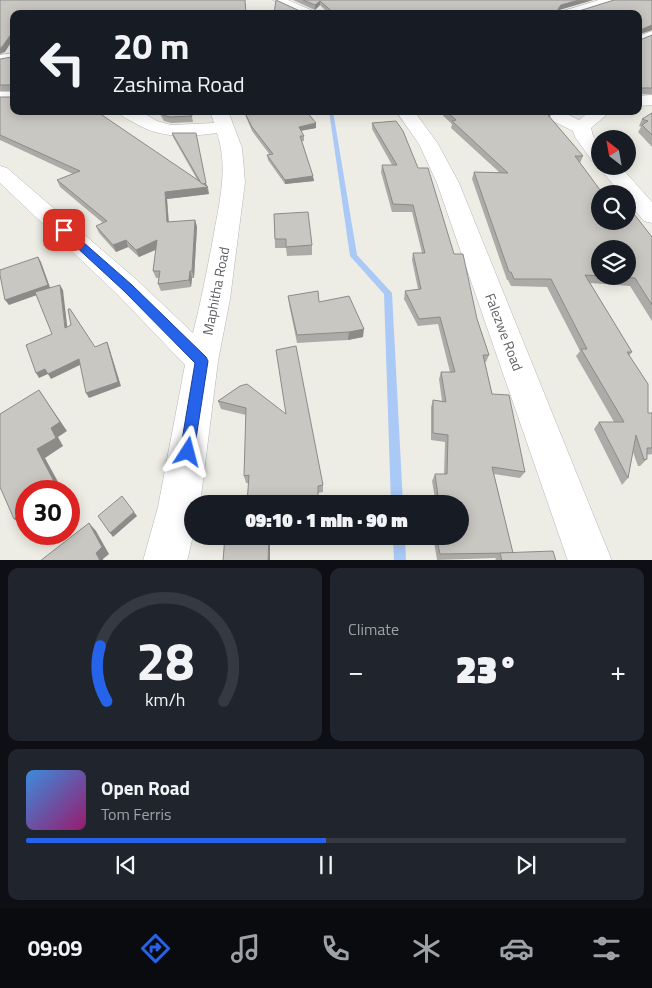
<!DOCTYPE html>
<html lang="en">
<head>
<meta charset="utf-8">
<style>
	body { margin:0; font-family:"Titillium Web",sans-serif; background:#20242c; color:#f1f3f6; height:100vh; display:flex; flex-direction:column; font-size:19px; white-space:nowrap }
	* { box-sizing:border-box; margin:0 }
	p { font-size:16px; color:#9ea1a6 }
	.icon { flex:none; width:28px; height:28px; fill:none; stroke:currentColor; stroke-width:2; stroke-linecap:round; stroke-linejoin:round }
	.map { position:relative; height:560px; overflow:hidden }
	.side { display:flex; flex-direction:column; gap:8px; padding:8px; background:#0d0f14; flex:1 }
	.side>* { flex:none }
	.guide { position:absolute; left:10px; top:10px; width:632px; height:105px; border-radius:10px; box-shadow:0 2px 12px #0003; background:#171b24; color:#f1f3f6; overflow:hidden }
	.needle { width:32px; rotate:329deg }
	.buttons { position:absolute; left:591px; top:130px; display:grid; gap:10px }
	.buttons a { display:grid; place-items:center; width:45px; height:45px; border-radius:50%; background:#171b24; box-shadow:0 2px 12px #0003; font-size:25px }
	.speed { position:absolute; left:15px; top:480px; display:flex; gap:10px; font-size:25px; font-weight:700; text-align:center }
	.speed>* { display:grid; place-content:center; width:65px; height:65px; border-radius:50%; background:#171b24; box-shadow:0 2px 12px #0003; line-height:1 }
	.speed .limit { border:8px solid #d22; background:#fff; color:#111 }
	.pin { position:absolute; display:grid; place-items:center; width:42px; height:42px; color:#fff; margin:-21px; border-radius:10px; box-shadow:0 2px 8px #0006 }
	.me { position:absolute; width:55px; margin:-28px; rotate:9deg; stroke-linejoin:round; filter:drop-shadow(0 0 4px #0008) }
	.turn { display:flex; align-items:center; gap:18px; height:105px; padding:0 20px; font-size:22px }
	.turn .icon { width:65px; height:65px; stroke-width:2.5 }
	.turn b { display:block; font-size:35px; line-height:42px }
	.big { font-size:38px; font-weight:800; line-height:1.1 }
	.side .tile { flex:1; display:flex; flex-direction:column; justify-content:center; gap:8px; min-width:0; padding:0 18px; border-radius:10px; background:#20242c }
	.side .dial { align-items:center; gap:0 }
	.dial svg { height:130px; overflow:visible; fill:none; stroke:#363941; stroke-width:7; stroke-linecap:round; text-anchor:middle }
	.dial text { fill:#f1f3f6; stroke:none }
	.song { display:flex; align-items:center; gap:15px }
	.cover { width:60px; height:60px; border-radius:8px; background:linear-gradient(135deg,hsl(210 70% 55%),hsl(320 70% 35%)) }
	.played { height:5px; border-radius:2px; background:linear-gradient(90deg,#2563eb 50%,#363941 50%) }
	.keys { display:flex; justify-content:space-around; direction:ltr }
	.heat { display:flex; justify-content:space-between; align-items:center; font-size:28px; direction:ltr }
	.side .tiles { flex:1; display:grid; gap:8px; grid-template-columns:1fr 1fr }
	.tile:last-child { grid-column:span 2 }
	.trip { position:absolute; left:184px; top:495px; width:285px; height:50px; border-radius:25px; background:#171b24; box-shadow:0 2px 12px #0003; font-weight:800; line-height:50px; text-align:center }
	.tabs { display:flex; height:80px; justify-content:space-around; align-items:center; background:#090b0e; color:#9ea1a6 }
	.tabs .icon { width:35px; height:35px }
	.tabs .current { color:#2563eb }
	.tabs b { font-size:22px; color:#f1f3f6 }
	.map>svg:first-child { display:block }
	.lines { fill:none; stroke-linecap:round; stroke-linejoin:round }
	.stream { fill:#abc9f7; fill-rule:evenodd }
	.minor-casing { stroke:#b5b6ba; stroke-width:1 }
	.minor { fill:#fff; fill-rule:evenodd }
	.wall { fill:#adaba7; fill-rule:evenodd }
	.shaded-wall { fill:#8d8b88 }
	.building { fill:#c9c7c2; stroke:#8d8b88 }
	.route { fill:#2563eb; stroke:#184099 }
	.labels { text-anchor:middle; stroke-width:5; stroke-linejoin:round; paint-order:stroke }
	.street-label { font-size:14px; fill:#5d5f64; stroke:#fff }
</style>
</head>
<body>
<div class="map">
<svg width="652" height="561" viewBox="0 0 652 561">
	<rect width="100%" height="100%" fill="#edede5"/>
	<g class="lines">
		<g class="stream">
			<polygon points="329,111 333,111 357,255 392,293 403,504 391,504 384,294 350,256"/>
			<polygon points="393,536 405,536 406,561 394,561"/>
		</g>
		<defs>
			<g id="minor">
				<polygon points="273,0 288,0 320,14 303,14"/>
				<polygon points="599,0 615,0 614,2 577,14 558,14 560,12"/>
				<polygon points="652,31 652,39 639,44 639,36"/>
				<polygon points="14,53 14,61 0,63 0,55"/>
				<rect x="0" y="92" width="14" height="10"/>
				<polygon points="652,95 652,105 639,106 639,96"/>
				<path d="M118 111H140L157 121 171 125 214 123 210 111H228L242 148 245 182 230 299 218 361 200 504H192L193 536 187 561H143L158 507 185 365 118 295 0 183V166L7 168 138 281 193 333C201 302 207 270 213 239 219 203 229 168 217 133 187 137 160 139 133 122 128 119 121 117 118 111Z"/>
				<polygon points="396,111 414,111 438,144 459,183 612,561 568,561 437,183 419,144"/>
				<polygon points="539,111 561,111 579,120 590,111 611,111 591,128 593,136 600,145 600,166 620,166 652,202 652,223 644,221 628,202 628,194 621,194 598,166 599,164 593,162 575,137 573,131 541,115"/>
			</g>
		</defs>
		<use href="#minor" class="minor-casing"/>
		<use href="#minor" class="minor"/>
	</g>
	<g class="wall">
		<polygon points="293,0 593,0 559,10 559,11 579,11 652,0 652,30 640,34 640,40 652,35 652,94 639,94 639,95 639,14 329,14 320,5 315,10"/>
		<polygon points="0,59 198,181 173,137 172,133 208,187 209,194 167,199 169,222 195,220 197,227 194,278 192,278 191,287 161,291 158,284 159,278 156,278 153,271 156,249 139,257 128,247 116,252 99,233 96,226 103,223 60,187 57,180 73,174 0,140 0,97 13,97 13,91 0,91"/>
		<polygon points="158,111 191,111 193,122 171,123 164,121"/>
		<path d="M438 111H544L551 114 550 118 583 156 580 163 600 221 652 237V321L630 286 590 283 632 352 629 356 648 413H652V454L647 455V459L640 466H638L633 452 628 478 622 485 594 429 599 422H614L576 356 580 351 547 287 511 286 508 280H507L472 179 474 172H499L451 128 452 124ZM600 249 628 276H600Z"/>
		<polygon points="565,111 586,111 573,115"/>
		<polygon points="245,113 316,123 316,128 301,131 304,136 304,141 302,141 314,181 285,184 268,160 267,155 270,155 252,131 246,117"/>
		<polygon points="652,113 652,147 638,132 641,127 639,126 642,119"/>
		<polygon points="372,123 454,254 489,355 486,362 485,362 492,394 525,472 520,478 494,474 513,553 556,561 495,561 496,558 437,560 433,536 460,536 460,504 436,504 432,481 435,474 444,474 445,442 431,440 431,407 433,400 442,401 439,379 441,372 450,372 438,324 418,326 404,299 405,291 418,289 412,260 413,253 422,253 412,212 392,212 381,172 382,165 392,165 372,129"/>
		<polygon points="274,214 312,245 312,255 287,256 286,248 275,248"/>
		<polygon points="288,296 319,302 363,337 348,340 297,343 289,304"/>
		<polygon points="240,386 323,485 323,492 318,493 246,483 244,476 246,415 221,409 218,401"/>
	</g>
	<g class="shaded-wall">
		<polygon points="579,0 593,0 559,10 556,14 558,9 561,5"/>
		<polygon points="320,1 320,5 315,10 315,5"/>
		<polygon points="652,25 652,30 639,34 640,30"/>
		<polygon points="14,30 14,38 5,52 0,54 0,48"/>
		<polygon points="574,111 586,111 573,115"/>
		<polygon points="316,123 316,128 299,131 299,127"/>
		<polygon points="313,176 314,181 285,184 285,180"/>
		<polygon points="206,183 209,194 167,199 169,229 167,222 165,192"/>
		<polygon points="195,220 197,227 194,278 192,271"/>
		<polygon points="126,240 128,247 116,252 113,245"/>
		<polygon points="157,240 160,248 139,257 136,250"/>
		<polygon points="38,257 41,262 51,290 9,305 5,300"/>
		<polygon points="190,271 192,278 191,287 189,280"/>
		<polygon points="60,285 63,290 68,333 65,328"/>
		<polygon points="364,329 363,337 348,340 349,332"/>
		<polygon points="107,342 109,347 121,386 89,398 86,393"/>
		<polygon points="79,359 82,364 51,379 48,374 39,378 36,373 45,369"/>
		<polygon points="39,390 67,431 58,437 63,446 45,458 63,491 54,491 37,449 51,428"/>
		<polygon points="26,510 26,524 23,526 14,519"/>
		<polygon points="134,512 137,516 113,537 110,533"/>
		<polygon points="89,523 96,531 109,554 103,559 103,561 100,561 96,553"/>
		<polygon points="269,536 270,536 270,561 268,561"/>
	</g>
	<g class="building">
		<polygon points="0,0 245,0 246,14 14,14 14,30 2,47 0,48"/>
		<polygon points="276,0 302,12 318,12 320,14 274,14"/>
		<polygon points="303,0 579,0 561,5 558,9 559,11 579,11 614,0 652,0 652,25 640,30 640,40 652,35 652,88 642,88 640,92 639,92 639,14 335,14 320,1 315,5"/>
		<polygon points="14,56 14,111 96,111 208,187 165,192 167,222 195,220 192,271 190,271 189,280 158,284 160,271 153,271 157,240 136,250 126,240 113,245 96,226 107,221 57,180 80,171 0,135 0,97 13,97 13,85 0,85 0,59 12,57"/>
		<polygon points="160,111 191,111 192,116 170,117 163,115"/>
		<polygon points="253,111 306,111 316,123 299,127 304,136 300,136 313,176 285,180 267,155 273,154 252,127 245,113"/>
		<polygon points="446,111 544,111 551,114 548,115 583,156 575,156 603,194 600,194 600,221 628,221 628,214 634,214 652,237 652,305 635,278 608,276 628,276 628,249 600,249 600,276 585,275 632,352 627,352 648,384 648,413 652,413 652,448 647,448 647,459 644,460 636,435 628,478 599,422 624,422 581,349 587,349 551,279 514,279 511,272 509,272 474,172 508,173 452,121 456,120"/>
		<polygon points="652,113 652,135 642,125 648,121 642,119"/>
		<polygon points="396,121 403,131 418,168 428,168 454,254 463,254 477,319 489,355 483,355 492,394 509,395 525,472 492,467 513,553 440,554 436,536 460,536 460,504 439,504 435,474 447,474 448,435 433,433 433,400 446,402 441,372 455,372 440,317 419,319 405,291 421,289 413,253 425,253 413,205 393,204 382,165 397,165 372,123"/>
		<polygon points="172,133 196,133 206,183 203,184 201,183"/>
		<polygon points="308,212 312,245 286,247 286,239 275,239 274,214"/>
		<polygon points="38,257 48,285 5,300 0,275 0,270"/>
		<polygon points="60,285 65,328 71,325 68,309 70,309 95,347 107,342 118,382 86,393 79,359 48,374 45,369 36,373 26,345 52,334 35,292"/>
		<polygon points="318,291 319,302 349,296 364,329 349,332 297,335 288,296"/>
		<polygon points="296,346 323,485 318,486 318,504 247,504 249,475 244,476 246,408 218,401 240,386 247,384 286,414 276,350"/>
		<polygon points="39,390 60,422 51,428 56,438 37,449 58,489 54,491 26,491 26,510 14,519 0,487 0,414"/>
		<polygon points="122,496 134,512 110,533 98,516"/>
		<polygon points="410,501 427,504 410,504"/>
		<polygon points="89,523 102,547 96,553 100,561 40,561"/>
		<polygon points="225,536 269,536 268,561 223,561"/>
		<polygon points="553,551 556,561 502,561 500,553"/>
	</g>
	<polygon class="route" points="64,227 67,228 132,285 206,357 208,361 193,458 188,460 182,458 180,452 195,363 124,291 60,232 60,228"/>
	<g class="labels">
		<g class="street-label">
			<text transform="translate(216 291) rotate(-79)" y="5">Maphitha Road</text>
			<text transform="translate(504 332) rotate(69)" y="5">Falezwe Road</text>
		</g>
	</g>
</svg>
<div class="buttons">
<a><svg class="needle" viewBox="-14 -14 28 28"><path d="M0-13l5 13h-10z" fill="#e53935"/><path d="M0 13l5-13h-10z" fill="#9ea1a6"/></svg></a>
<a><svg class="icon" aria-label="search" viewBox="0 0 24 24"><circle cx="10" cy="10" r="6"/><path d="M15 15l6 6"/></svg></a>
<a><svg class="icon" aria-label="layers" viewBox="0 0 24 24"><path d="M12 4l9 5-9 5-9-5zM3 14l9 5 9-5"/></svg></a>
</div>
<div class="speed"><div class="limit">30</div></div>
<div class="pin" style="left:64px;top:230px;background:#d93025"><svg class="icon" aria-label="arrive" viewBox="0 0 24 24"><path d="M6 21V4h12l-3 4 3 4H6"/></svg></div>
<svg class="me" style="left:188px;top:452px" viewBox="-20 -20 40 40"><path d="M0-17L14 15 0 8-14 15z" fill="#2563eb" stroke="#fff" stroke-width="4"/></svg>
<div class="trip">09:10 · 1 min · 90 m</div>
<div class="guide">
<div class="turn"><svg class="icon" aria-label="left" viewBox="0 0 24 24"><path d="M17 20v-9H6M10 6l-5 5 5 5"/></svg><div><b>20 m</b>Zashima Road</div></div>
</div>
</div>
<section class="side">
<div class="tiles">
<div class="tile dial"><svg viewBox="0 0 100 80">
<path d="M14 69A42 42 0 1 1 86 69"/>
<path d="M14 69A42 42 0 0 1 10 35" stroke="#2563eb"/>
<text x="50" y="56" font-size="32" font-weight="700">28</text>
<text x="50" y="72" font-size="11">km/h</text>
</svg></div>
<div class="tile"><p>Climate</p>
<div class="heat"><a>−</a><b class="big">23°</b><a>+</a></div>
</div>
<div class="tile">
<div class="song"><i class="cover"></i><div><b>Open Road</b><p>Tom Ferris</p></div></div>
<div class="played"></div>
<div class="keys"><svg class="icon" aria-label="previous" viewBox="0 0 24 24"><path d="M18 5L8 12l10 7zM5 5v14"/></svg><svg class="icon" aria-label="pause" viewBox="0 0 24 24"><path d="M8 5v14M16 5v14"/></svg><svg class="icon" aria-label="next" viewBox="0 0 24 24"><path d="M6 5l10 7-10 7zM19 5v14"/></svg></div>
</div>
</div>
</section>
<nav class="tabs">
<b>09:09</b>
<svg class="icon current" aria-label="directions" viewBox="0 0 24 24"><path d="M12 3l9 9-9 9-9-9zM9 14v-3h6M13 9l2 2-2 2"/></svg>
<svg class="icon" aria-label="music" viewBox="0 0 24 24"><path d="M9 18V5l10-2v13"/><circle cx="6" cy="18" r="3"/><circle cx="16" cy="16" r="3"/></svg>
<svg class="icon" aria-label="phone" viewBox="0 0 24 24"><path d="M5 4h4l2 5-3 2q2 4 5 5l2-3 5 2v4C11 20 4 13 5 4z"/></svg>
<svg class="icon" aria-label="climate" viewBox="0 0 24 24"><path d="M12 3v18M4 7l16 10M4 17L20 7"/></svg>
<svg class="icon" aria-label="car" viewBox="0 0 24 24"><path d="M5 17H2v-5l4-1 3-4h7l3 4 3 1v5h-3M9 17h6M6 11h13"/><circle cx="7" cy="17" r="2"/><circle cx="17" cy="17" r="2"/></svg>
<svg class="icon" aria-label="filters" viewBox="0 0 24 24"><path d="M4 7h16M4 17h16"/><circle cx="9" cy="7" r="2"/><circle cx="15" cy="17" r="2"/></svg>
</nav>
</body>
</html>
